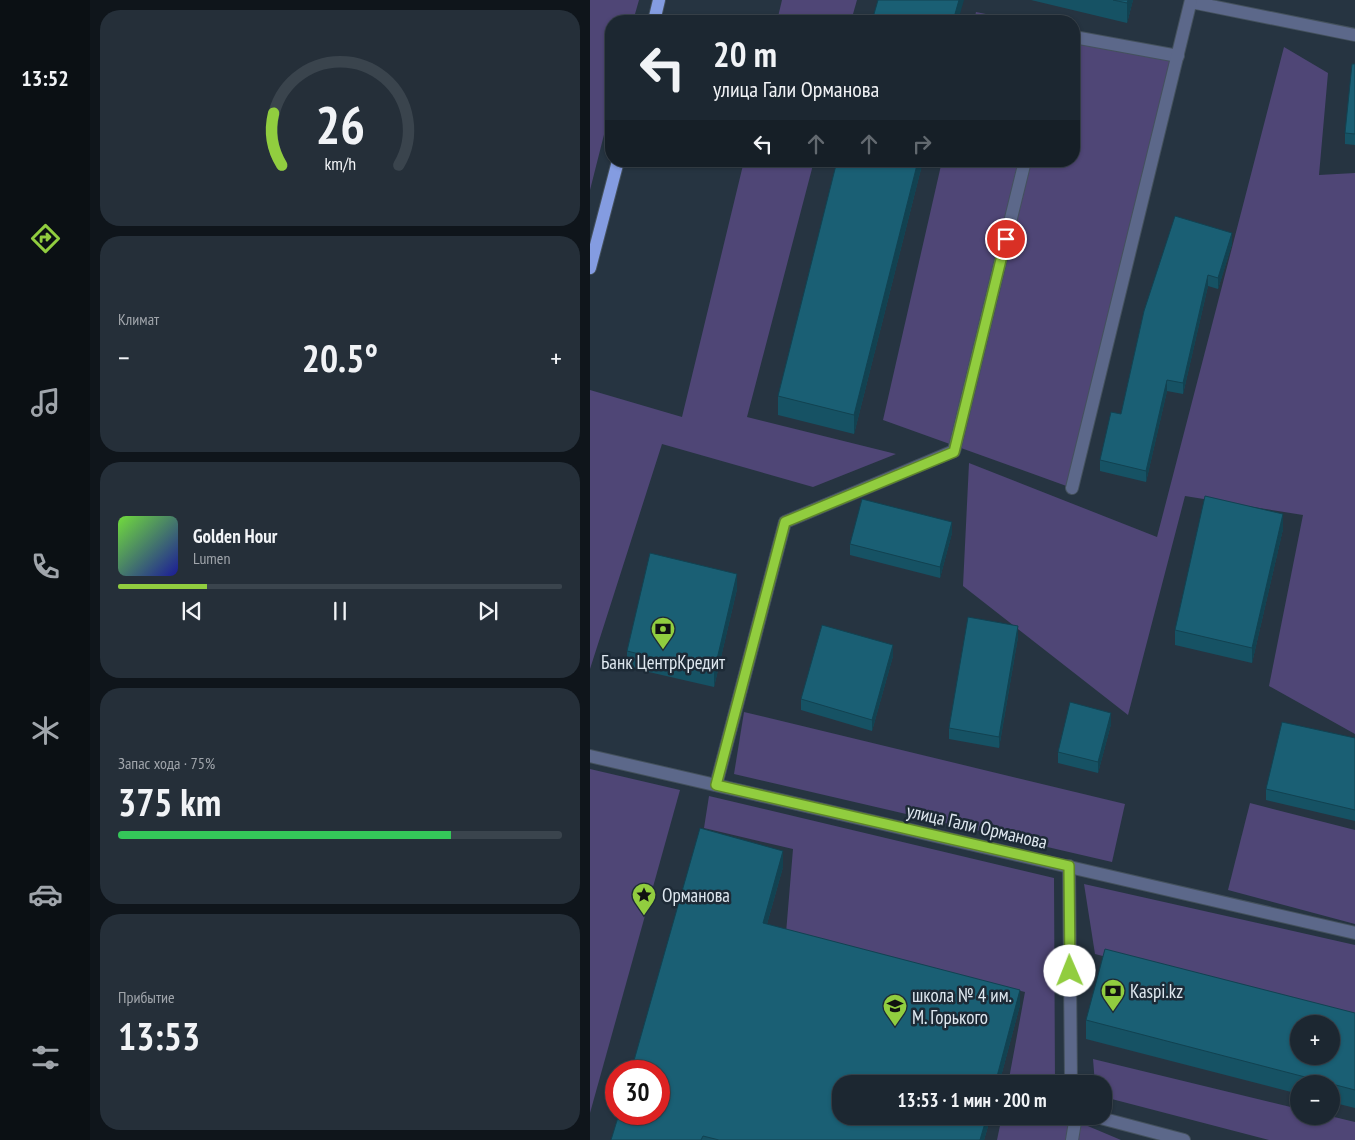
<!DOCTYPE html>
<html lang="ru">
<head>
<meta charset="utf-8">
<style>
	body { margin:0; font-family:"PT Sans Narrow",sans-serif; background:#252f39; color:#f1f3f6; height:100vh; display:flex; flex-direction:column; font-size:19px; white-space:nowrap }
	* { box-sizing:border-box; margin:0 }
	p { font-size:16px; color:#a0a5ab }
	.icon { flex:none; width:28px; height:28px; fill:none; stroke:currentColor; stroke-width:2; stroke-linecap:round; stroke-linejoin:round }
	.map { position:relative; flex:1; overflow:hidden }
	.sheet { display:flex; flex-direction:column; gap:10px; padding:10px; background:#0f151b; width:500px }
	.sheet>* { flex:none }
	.top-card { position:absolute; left:15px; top:15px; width:475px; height:152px; border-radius:20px; box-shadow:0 1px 4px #0004,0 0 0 1px #3a444d; background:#1c2731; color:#f1f3f6; overflow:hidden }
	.fabs { position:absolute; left:700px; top:1015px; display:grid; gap:10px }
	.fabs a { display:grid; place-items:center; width:50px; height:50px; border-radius:50%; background:#1c2731; box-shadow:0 1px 4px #0004,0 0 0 1px #3a444d; font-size:25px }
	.speed { position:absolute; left:15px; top:1060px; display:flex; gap:10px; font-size:25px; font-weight:700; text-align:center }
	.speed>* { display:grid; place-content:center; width:65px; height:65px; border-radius:50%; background:#1c2731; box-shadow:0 1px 4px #0004,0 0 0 1px #3a444d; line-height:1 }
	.speed .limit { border:8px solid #d22; background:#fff; color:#111 }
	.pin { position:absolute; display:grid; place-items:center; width:42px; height:42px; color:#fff; margin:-21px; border:2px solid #fff; border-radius:50%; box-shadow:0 1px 5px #0007 }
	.me { position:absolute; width:55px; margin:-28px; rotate:359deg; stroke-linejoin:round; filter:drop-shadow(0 0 4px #0008) }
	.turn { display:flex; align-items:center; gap:18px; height:105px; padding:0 25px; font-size:22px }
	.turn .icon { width:65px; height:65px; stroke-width:2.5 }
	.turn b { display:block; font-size:35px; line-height:42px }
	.lanes { display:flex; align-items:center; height:48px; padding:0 25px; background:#0003; justify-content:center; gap:25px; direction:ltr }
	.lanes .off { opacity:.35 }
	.big { font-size:38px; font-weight:800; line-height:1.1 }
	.sheet .tile { flex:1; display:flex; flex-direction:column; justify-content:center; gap:8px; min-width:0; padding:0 18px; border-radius:20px; background:#252f39 }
	.sheet .dial { align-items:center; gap:0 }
	.dial svg { height:130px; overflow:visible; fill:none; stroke:#3a444d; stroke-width:7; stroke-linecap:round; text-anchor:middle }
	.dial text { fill:#f1f3f6; stroke:none }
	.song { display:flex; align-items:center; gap:15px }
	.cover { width:60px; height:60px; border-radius:8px; background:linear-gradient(135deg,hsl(100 70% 55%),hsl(240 70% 35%)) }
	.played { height:5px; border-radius:2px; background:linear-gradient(90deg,#91cd3f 20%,#3a444d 20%) }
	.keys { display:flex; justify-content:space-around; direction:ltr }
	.heat { display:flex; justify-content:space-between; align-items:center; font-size:28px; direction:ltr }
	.charge { height:8px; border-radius:4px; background:linear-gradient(90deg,#34c759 75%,#3a444d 0) }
	.trip { position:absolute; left:242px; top:1075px; width:280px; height:50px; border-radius:20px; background:#1c2731; box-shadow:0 1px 4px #0004,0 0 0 1px #3a444d; font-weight:800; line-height:50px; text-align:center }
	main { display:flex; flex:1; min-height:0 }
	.dock { display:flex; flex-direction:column; width:90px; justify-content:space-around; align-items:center; background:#0b1014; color:#a0a5ab }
	.dock .icon { width:35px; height:35px }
	.dock .on { color:#91cd3f }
	.dock b { font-size:22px; color:#f1f3f6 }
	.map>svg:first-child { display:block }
	.green { fill:#4f4676 }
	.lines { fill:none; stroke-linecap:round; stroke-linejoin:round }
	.minor-casing { stroke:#44515d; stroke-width:14 }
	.major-casing { stroke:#44515d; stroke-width:14 }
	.minor { stroke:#5c688a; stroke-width:12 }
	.major { stroke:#849ce1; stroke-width:12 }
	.wall { fill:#165264 }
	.shaded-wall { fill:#124251 }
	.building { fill:#1a5f74; stroke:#124251; fill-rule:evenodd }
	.route-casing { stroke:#5e8529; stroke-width:12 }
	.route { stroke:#91cd3f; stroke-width:9 }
	.labels { text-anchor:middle; stroke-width:5; stroke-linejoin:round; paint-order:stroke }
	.poi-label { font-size:19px; fill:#dfe8f0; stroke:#1d2a36; text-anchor:start }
	.street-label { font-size:19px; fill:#dfe8f0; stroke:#1d2a36 }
</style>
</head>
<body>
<main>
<nav class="dock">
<b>13:52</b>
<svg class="icon on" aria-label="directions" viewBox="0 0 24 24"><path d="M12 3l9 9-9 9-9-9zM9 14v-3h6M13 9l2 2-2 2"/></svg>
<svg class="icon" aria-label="music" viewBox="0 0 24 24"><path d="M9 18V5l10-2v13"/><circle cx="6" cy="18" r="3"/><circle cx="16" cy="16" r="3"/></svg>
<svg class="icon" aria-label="phone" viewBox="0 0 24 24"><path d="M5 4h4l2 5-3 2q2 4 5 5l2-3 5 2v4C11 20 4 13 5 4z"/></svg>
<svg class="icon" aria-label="climate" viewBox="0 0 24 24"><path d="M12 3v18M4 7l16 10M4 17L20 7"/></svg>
<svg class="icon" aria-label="car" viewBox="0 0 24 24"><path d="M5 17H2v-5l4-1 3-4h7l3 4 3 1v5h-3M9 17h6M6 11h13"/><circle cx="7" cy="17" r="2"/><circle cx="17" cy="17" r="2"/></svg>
<svg class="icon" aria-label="filters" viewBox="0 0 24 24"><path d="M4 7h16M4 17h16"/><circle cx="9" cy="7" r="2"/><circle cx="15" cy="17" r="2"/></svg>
</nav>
<section class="sheet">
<div class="tile dial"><svg viewBox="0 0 100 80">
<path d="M14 69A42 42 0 1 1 86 69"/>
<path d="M14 69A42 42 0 0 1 9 37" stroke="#91cd3f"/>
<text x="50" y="56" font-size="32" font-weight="700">26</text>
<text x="50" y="72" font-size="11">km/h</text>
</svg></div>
<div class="tile"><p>Климат</p>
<div class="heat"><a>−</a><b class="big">20.5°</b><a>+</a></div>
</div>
<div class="tile">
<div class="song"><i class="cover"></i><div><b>Golden Hour</b><p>Lumen</p></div></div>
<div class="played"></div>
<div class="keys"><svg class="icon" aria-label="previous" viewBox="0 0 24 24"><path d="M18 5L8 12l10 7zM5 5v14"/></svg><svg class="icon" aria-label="pause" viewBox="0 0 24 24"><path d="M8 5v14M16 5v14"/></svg><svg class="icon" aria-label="next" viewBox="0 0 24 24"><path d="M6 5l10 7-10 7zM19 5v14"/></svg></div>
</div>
<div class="tile"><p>Запас хода · 75%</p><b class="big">375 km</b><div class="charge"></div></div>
<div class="tile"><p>Прибытие</p><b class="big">13:53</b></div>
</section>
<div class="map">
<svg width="765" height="1140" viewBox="0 0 765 1140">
	<rect width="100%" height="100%" fill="#263441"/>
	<g class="green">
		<polygon points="0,0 49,0 43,21 21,21 21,107 0,190"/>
		<polygon points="192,0 267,0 261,21 187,21"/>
		<polygon points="386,12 430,21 384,21"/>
		<polygon points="484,33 588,56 482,488 293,420 352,161 484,161"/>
		<polygon points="694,47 738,73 729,175 765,173 765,734 679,686 713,515 595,496 538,715 373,586 379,463 567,537"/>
		<polygon points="154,161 224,161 157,417 306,454 223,487 72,444 0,669 0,390 92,417"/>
		<polygon points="154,712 535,804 522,862 144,774"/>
		<polygon points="0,769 90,790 0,1113"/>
		<polygon points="119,796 464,878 465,1084 418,1084 435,992 196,933 203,849 114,828"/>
		<polygon points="660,803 765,830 765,924 638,890"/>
		<polygon points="494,884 765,945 765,1021 505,954"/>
		<polygon points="503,1059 709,1109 709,1116 740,1116 765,1122 765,1140 679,1140 514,1097 514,1084 505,1084"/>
		<polygon points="412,1116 474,1116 531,1140 407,1140"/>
	</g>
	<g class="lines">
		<defs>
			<g id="minor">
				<polyline points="601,2 765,35"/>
				<polyline points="484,37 588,56"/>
				<polyline points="482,488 601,0"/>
				<polyline points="0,756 765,933"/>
				<polyline points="126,785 195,522 364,451 435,161"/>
				<polyline points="479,866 481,1084"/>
				<polyline points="503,1116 594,1140"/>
				<polyline points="482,1140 486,1116"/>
			</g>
			<g id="major">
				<polyline points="64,21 69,0"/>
				<polyline points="0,268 28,161"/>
			</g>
		</defs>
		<use href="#minor" class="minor-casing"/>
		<use href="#major" class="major-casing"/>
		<use href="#minor" class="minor"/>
		<use href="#major" class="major"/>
	</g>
	<g class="wall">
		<polygon points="441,0 543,0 537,23"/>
		<polygon points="765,64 765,145 755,144 755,133"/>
		<polygon points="333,161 264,434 188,415 188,396"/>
		<polygon points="642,244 628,289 618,286 593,394 577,391 556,482 510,471 510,460 531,414 554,311"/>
		<polygon points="693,529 662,663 585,645 585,630"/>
		<polygon points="362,533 350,578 260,555 260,544"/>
		<polygon points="147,589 124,687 37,667 37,651"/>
		<polygon points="428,637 409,748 359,739 359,728"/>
		<polygon points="303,656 282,731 211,710 211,699"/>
		<polygon points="521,724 508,773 468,763 468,752"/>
		<polygon points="765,738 765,821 676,800 676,789"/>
		<polygon points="193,867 177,924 430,1005 409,1084 251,1084 401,1116 394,1140 21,1140"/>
		<polygon points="765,1013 765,1108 741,1102 741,1084 709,1084 709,1094 496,1039 496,1020"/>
	</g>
	<g class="shaded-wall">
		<polygon points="369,0 374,0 368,21 363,21"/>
		<polygon points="538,0 543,0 537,23 537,3"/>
		<polygon points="328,161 333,161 264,434 264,415"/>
		<polygon points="642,233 642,244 628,289 628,278"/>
		<polygon points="618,275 618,286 593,394 593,383"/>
		<polygon points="577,380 577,391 556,482 556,471"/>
		<polygon points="693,514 693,529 662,663 662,648"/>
		<polygon points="362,522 362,533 350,578 350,567"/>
		<polygon points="147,574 147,589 124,687 124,672"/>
		<polygon points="428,626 428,637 409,748 409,737"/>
		<polygon points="303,645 303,656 282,731 282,720"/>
		<polygon points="521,713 521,724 508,773 508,762"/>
		<polygon points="193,851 193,867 173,938 173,923"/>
		<polygon points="430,990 430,1005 409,1084 405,1084"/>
		<polygon points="397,1116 401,1116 394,1140 390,1140"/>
	</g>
	<g class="building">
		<polygon points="288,0 369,0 363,21 282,21"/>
		<polygon points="523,0 538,0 537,3"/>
		<polygon points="762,64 765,64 765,134 755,133"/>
		<polygon points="247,161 328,161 264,415 188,396"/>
		<polygon points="585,216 642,233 628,278 618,275 593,383 577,380 556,471 510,460 521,412 531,414 554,311"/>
		<polygon points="615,496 693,514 662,648 585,630"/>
		<polygon points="272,499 362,522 350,567 260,544"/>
		<polygon points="60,553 147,574 124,672 37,651"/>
		<polygon points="378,617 428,626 409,737 359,728"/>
		<polygon points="232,625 303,645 282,720 211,699"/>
		<polygon points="480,702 521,713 508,762 468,752"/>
		<polygon points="692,722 765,738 765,810 676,789"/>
		<polygon points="110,828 193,851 173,923 430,990 405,1084 251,1084 251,1116 397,1116 390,1140 129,1140 113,1136 111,1140 21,1140 29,1114 69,1114 69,1071 41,1071"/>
		<path d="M515 949 765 1013V1090L496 1020ZM709 1024H741V1056H709Z"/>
	</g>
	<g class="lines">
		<defs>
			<polyline id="route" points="416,239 364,452 195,522 126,785 479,866 480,971"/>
		</defs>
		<use href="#route" class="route-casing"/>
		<use href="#route" class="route"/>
	</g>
	<defs>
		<symbol id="bank-pin" viewBox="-11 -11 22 30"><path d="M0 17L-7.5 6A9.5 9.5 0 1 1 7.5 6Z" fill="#91cd3f" stroke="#1d2a36"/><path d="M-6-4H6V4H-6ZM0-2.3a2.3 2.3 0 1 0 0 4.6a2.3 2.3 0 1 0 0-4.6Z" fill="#111"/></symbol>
		<symbol id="sight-pin" viewBox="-11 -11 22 30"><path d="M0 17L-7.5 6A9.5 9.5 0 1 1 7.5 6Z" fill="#91cd3f" stroke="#1d2a36"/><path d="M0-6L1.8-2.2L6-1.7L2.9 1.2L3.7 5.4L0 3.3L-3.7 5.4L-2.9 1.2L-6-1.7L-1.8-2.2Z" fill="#111"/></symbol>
		<symbol id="school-pin" viewBox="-11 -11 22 30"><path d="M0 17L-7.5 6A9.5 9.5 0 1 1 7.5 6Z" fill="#91cd3f" stroke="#1d2a36"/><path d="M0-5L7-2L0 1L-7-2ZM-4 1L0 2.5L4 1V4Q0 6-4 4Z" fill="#111"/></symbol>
	</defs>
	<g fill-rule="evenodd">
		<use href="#bank-pin" x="59" y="615" width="28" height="38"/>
		<use href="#sight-pin" x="40" y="881" width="28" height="38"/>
		<use href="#bank-pin" x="509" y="977" width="28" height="38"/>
		<use href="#school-pin" x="291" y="992" width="28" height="38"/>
	</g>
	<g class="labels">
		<g class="poi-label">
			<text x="73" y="669" text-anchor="middle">Банк ЦентрКредит</text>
			<text x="72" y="902">Орманова</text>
			<text x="540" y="998">Kaspi.kz</text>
			<text x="322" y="1002">школа № 4 им.<tspan x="322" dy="22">М. Горького</tspan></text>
		</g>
		<g class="street-label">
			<text transform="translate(387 826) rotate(13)" y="7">улица Гали Орманова</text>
		</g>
	</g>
</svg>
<div class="fabs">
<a>+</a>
<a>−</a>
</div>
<div class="speed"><div class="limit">30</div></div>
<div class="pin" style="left:416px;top:239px;background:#d93025"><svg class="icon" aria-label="arrive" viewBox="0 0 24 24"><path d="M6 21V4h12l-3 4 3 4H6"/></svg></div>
<svg class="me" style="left:480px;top:971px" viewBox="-20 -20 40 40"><circle r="19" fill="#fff"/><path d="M0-13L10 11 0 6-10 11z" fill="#91cd3f"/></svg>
<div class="trip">13:53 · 1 мин · 200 m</div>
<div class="top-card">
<div class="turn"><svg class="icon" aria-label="left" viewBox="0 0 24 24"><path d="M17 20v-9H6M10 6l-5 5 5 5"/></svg><div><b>20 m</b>улица Гали Орманова</div></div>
<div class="lanes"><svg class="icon" aria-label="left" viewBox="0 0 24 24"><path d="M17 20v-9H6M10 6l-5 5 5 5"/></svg><svg class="icon off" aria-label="ahead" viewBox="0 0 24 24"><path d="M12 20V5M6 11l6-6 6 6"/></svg><svg class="icon off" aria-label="ahead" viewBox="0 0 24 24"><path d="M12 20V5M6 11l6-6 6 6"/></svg><svg class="icon off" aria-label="right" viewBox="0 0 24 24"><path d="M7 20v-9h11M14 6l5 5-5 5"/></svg></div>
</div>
</div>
</main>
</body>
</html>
